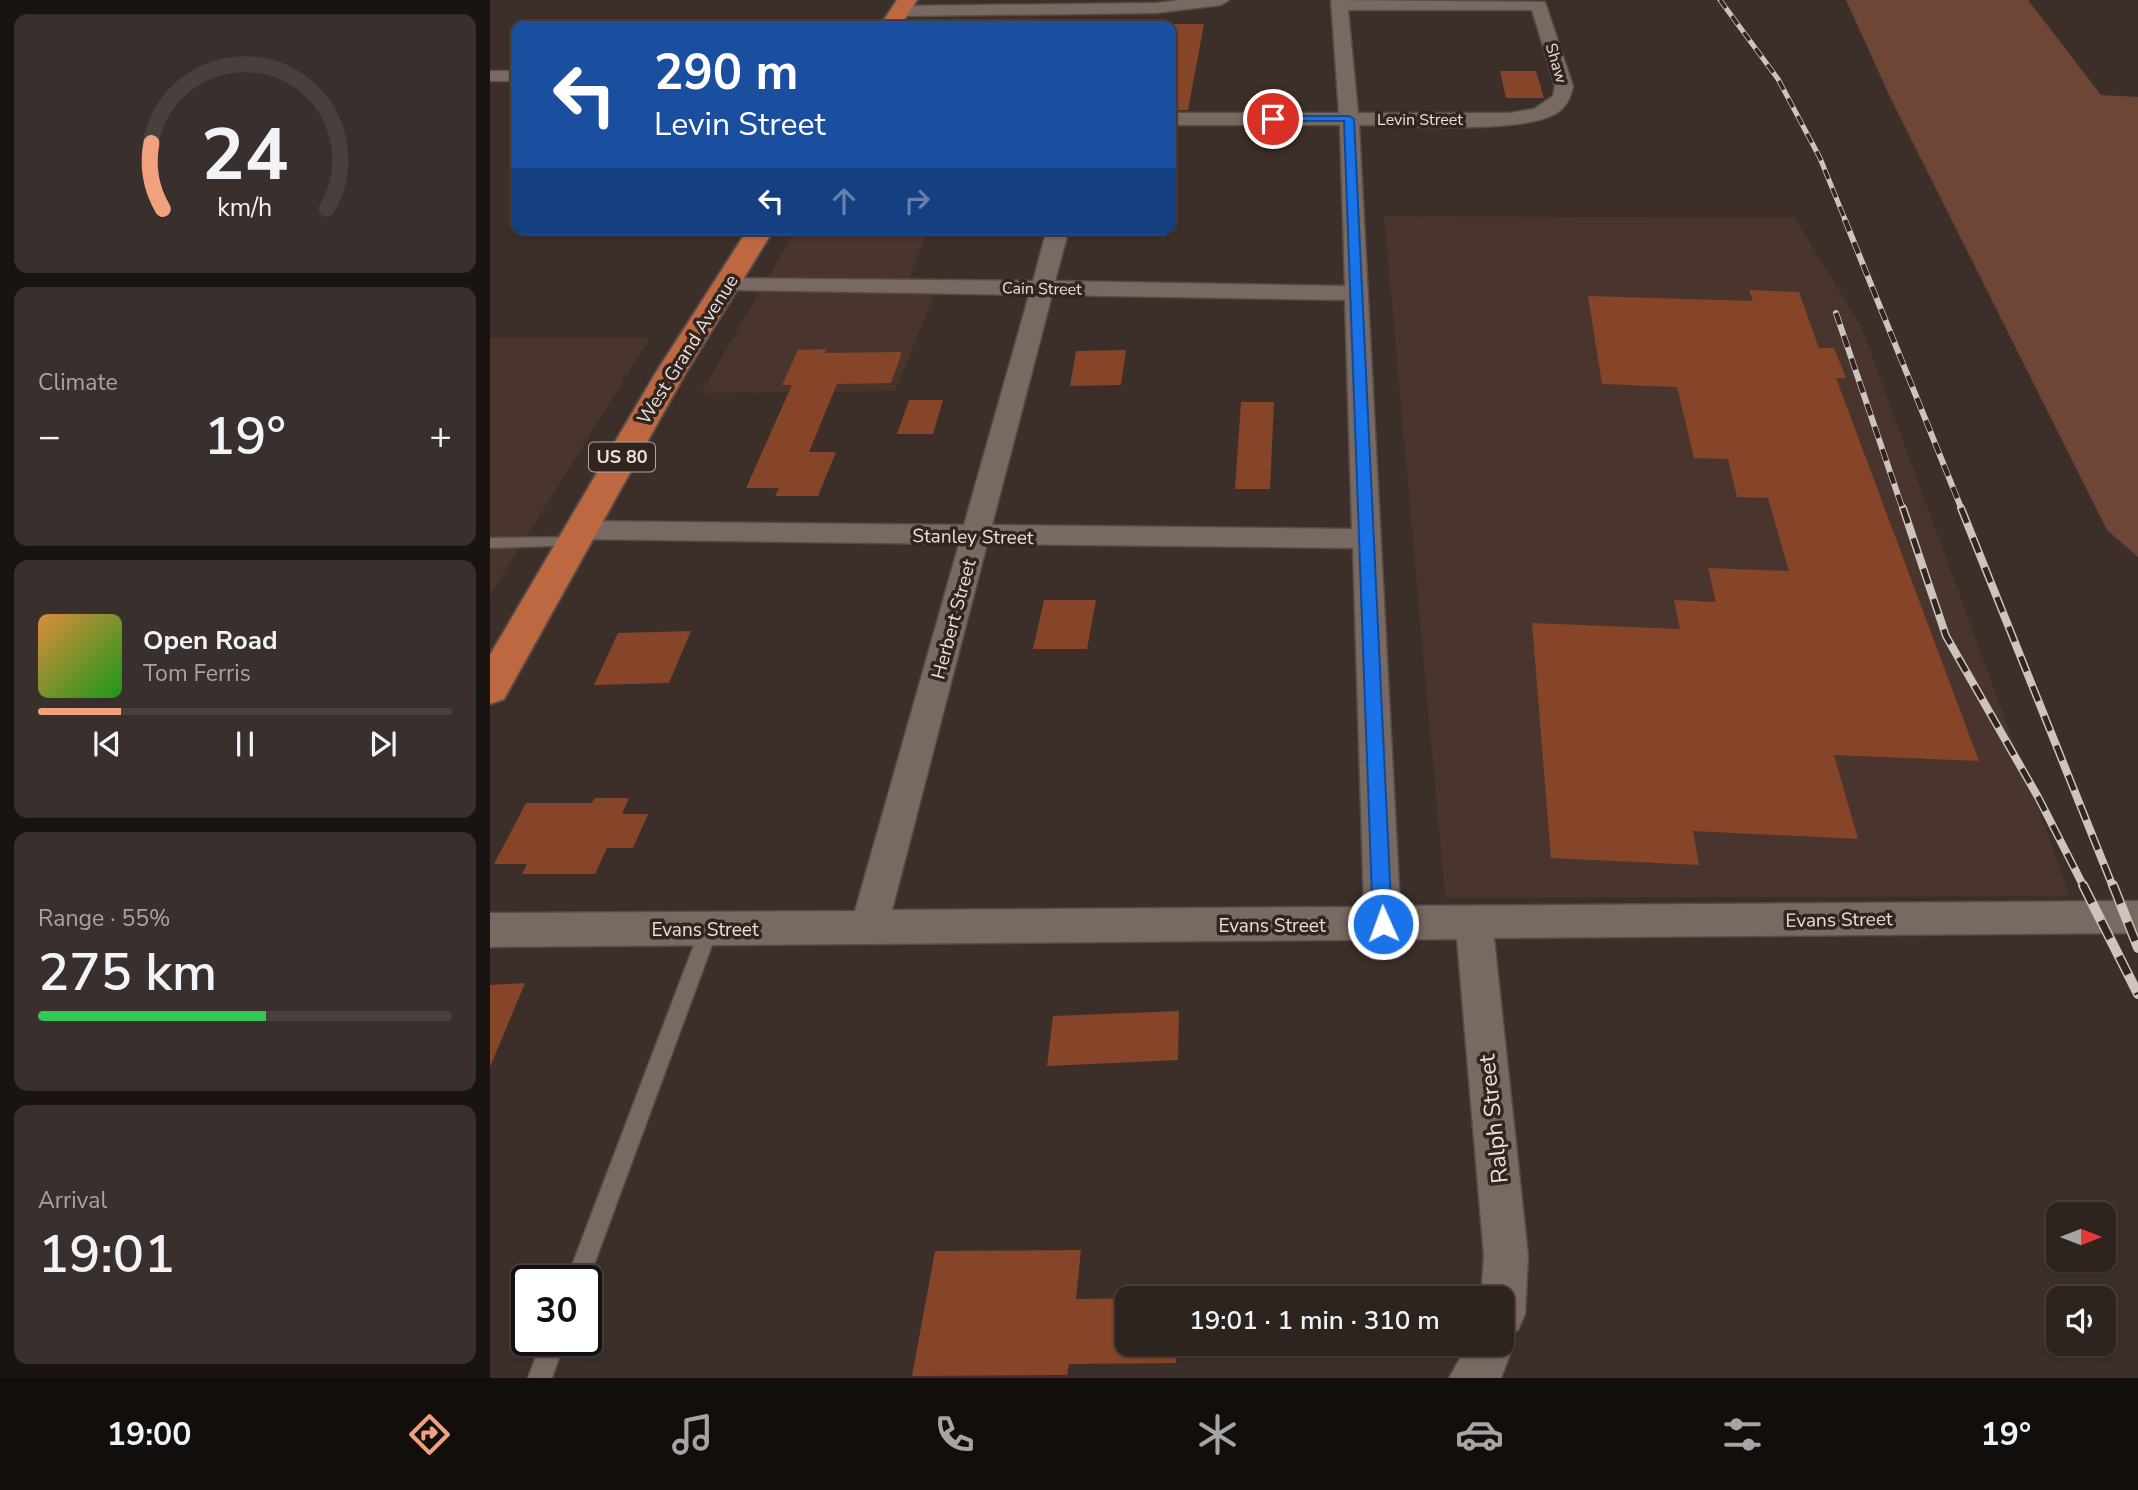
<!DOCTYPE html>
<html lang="en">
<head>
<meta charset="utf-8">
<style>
	body { margin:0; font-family:"Nunito Sans",sans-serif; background:#392f2c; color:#f1f3f6; height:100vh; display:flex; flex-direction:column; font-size:26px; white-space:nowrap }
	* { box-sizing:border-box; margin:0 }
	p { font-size:23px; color:#a7a4a4 }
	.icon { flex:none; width:38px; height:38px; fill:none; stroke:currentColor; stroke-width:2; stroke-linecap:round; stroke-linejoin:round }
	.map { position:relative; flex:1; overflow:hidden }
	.panel { display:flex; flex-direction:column; gap:14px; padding:14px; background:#191311; width:490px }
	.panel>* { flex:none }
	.top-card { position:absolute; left:21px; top:21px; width:665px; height:214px; border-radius:14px; box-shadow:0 2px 5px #0004,0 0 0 2px #48403d; background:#1a4fa0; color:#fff; overflow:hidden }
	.needle { width:46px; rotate:90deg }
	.controls { position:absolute; left:1556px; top:1202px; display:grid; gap:14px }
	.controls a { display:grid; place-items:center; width:70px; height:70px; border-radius:14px; background:#2d231f; box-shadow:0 2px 5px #0004,0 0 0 2px #48403d; font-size:35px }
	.speed { position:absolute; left:21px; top:1265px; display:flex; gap:14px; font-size:35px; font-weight:700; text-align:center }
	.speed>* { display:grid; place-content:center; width:91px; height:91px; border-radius:50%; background:#2d231f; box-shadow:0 2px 5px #0004,0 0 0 2px #48403d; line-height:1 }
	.speed .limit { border:4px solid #111; border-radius:10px; background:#fff; color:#111 }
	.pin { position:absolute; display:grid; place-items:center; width:60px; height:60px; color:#fff; margin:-30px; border:4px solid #fff; border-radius:50%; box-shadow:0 2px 7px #0007 }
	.me { position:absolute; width:77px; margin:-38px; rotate:358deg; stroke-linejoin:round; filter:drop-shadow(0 0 5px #0008) }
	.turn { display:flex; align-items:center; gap:24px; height:147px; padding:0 28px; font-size:32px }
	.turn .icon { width:91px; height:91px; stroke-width:2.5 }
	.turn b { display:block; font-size:49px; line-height:60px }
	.lanes { display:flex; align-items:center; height:66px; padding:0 28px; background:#0003; justify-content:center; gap:35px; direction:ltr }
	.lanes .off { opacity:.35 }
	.big { font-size:52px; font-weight:600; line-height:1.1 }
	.panel .widget { flex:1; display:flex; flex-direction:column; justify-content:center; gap:10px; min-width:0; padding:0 24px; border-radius:14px; background:#392f2c }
	.panel .dial { align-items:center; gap:0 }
	.dial svg { height:182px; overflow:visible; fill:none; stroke:#48403d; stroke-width:7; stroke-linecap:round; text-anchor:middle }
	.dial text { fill:#f1f3f6; stroke:none }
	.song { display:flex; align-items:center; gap:21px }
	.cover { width:84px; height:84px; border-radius:10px; background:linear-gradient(135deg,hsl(30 70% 55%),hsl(120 70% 35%)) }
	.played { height:7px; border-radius:4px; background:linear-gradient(90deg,#f2a17e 20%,#48403d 20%) }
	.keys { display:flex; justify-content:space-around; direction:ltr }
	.heat { display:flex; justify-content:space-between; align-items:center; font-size:38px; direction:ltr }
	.charge { height:10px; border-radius:5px; background:linear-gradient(90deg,#34c759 55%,#48403d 0) }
	.trip { position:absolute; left:625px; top:1286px; width:399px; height:70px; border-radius:14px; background:#2d231f; box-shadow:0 2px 5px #0004,0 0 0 2px #48403d; font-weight:600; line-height:70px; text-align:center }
	.tabs { display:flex; height:112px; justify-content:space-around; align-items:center; background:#120e0c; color:#a7a4a4 }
	.tabs .icon { width:49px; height:49px }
	.tabs .on { color:#f2a17e }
	.tabs b { font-size:32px; color:#f1f3f6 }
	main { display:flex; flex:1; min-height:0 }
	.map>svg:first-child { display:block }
	.built { fill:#49352d }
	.green { fill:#6f4635 }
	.building { fill:#864528 }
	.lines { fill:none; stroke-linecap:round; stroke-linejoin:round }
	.service-casing { stroke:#564b47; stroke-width:3 }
	.minor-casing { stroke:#564b47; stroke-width:3 }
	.trunk-casing { stroke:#564b47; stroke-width:4 }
	.service { fill:#786962; fill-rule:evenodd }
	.minor { fill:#786962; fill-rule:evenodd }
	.trunk { fill:#bd6841; fill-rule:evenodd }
	.rail-far3-casing { stroke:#cdc3bf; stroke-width:5 }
	.rail-far2-casing { stroke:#cdc3bf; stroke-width:6 }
	.rail-far1-casing { stroke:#cdc3bf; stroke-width:8 }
	.rail-casing { stroke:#cdc3bf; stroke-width:10 }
	.rail-far3 { stroke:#322520; stroke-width:3.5; stroke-dasharray:10; stroke-linecap:butt }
	.rail-far2 { stroke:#322520; stroke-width:4.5; stroke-dasharray:12; stroke-linecap:butt }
	.rail-far1 { stroke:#322520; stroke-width:5; stroke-dasharray:16; stroke-linecap:butt }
	.rail { stroke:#322520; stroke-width:7; stroke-dasharray:20; stroke-linecap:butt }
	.route { fill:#1a73e8; stroke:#114b97; stroke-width:2 }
	.labels { text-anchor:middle; stroke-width:7; stroke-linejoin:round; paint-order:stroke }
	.far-street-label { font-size:16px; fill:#e9e0dc; stroke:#322520 }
	.shield { fill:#322520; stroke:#b2a8a4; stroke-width:2 }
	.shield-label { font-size:18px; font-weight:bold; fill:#e9e0dc }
	.street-label { font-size:19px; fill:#e9e0dc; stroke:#322520 }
	.near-street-label { font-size:23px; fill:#e9e0dc; stroke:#322520 }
</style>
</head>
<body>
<main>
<section class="panel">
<div class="widget dial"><svg viewBox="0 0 100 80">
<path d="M14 69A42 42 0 1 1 86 69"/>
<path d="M14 69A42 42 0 0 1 9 40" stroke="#f2a17e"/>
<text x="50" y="56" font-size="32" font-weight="700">24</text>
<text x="50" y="72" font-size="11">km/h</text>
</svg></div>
<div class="widget"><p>Climate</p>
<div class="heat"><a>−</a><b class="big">19°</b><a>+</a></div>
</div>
<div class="widget">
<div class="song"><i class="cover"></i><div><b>Open Road</b><p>Tom Ferris</p></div></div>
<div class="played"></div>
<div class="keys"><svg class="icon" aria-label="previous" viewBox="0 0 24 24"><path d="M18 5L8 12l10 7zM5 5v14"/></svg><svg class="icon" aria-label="pause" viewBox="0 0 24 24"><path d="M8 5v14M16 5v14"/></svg><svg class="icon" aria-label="next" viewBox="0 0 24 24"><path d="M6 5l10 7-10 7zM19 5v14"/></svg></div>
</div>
<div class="widget"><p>Range · 55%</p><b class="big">275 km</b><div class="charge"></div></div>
<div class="widget"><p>Arrival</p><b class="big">19:01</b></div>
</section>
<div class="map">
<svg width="1648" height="1378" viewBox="0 0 1648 1378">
	<rect width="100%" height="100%" fill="#3c2f29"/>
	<g class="built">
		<polygon points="894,216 1305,218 1371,326 1580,896 955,898"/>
		<polygon points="306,229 439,229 419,277 451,278 405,391 211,393"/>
		<polygon points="0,338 160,338 0,595"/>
	</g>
	<polygon class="green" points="1356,0 1538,0 1611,95 1648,97 1648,557 1617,530 1401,99"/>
	<g class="building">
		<polygon points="681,24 714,24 698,110 681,110"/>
		<polygon points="1010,71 1046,71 1054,98 1016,98"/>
		<polygon points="1259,290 1309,292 1329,348 1344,348 1356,378 1346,378 1489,761 1344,755 1368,839 1203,831 1209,865 1061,858 1042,623 1190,629 1184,600 1226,602 1218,568 1299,571 1278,498 1247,497 1238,459 1204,458 1187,387 1112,384 1098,296 1263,301"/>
		<polygon points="336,349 335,353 412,352 401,383 347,384 319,452 346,452 328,496 285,496 289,488 256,488 302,385 292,385 308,350"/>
		<polygon points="636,350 631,385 580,386 586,351"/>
		<polygon points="419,400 453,400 443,434 407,434"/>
		<polygon points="751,402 784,402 780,489 745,489"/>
		<polygon points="554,600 606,600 597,649 543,649"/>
		<polygon points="201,631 179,683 104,685 128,633"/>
		<polygon points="105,798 139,798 132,814 158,814 143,848 117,848 105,874 32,874 37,864 4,864 36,803 102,803"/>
		<polygon points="35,983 0,1067 0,985"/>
		<polygon points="689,1011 688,1060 557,1066 563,1016"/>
		<polygon points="591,1250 586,1299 690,1298 637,1298 637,1344 687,1344 686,1363 579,1364 577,1375 422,1376 445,1251"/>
	</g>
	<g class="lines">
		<defs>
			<g id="service">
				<polygon points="82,537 87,539 89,542 87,545 0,548 0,538"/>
				<polygon points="219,921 226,923 228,929 98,1281 96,1286 96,1281 76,1281 210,929 212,923"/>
				<polygon points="52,1340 75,1340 62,1378 38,1378"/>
			</g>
			<g id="minor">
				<polygon points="691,0 739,0 731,5 666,13 410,16 402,11 410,6 666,3"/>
				<path d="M841 0 1055 2 1083 86C1081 97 1077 106 1067 113 1030 135 915 125 869 125L910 906 1648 901V933L1004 938 1038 1256 1035 1314 1028 1330 1020 1334 1024 1344 1011 1378H959L978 1344H1012V1298H991L994 1256 967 939 0 947V913L365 911 469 544 89 539 79 537 75 530 79 523 89 521 474 525 539 295 237 290 226 283 229 278 543 281 557 229H579L565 281 855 286 850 125H681V113H849ZM858 10H1042L1065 86 1063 96 1044 109 1019 113H868ZM562 295 855 300 862 529 502 525ZM497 544 863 548 874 907 402 910Z"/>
				<rect x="0" y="71" width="26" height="10"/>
			</g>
			<g id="trunk">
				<polygon points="407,0 427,0 410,26 390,26"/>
				<polygon points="258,229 284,229 195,374 14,699 0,704 0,655 165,374"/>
			</g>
		</defs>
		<use href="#service" class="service-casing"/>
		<use href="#minor" class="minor-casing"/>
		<use href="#trunk" class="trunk-casing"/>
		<use href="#service" class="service"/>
		<use href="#minor" class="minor"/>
		<use href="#trunk" class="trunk"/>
		<defs>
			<polyline id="rail-far3" points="1230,0 1288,79 1330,158 1356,222"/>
			<g id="rail-far2">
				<polyline points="1355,220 1472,510"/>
				<polyline points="1346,313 1413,510"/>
			</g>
			<g id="rail-far1">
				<polyline points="1413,508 1456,636 1548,797 1594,887"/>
				<polyline points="1471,508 1623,887"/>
			</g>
			<g id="rail">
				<polyline points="1593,885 1648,994"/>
				<polyline points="1623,885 1648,948"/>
			</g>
		</defs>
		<use href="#rail-far3" class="rail-far3-casing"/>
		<use href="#rail-far2" class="rail-far2-casing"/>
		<use href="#rail-far1" class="rail-far1-casing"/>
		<use href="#rail" class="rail-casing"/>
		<use href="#rail-far3" class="rail-far3"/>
		<use href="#rail-far2" class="rail-far2"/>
		<use href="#rail-far1" class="rail-far1"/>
		<use href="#rail" class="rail"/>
	</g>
	<polygon class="route" points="859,116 864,119 902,924 899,930 893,933 886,930 883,924 854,121 783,121 778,119 783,116"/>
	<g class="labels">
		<g class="far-street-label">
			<text transform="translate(1067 63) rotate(74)" y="6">Shaw</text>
			<text x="930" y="125">Levin Street</text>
			<text transform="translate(552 288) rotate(1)" y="6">Cain Street</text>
		</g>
		<rect class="shield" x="99" y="442.5" width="66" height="29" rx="5"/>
		<g class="shield-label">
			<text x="132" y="463">US 80</text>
		</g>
		<g class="street-label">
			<text transform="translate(197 349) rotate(-58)" y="7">West Grand Avenue</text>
			<text transform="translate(483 536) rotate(1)" y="7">Stanley Street</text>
			<text transform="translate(463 619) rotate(-75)" y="7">Herbert Street</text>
			<text transform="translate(1349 919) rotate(-1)" y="7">Evans Street</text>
			<text x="782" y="932">Evans Street</text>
			<text x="215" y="936">Evans Street</text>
		</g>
		<g class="near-street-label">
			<text transform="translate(1003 1119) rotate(-96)" y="8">Ralph Street</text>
		</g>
	</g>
</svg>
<div class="controls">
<a><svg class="needle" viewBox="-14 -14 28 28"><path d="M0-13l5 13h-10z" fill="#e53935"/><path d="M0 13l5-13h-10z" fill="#a7a4a4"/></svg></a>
<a><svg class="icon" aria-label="sound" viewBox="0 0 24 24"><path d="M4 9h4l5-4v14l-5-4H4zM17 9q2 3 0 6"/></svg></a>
</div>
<div class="speed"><div class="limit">30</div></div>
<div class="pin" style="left:783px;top:119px;background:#d93025"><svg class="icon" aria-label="arrive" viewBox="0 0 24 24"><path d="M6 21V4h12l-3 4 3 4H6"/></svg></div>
<svg class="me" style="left:893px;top:924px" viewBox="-20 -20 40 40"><circle r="17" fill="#1a73e8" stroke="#fff" stroke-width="3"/><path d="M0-11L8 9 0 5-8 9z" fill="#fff"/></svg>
<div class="trip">19:01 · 1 min · 310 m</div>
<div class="top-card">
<div class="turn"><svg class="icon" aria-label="left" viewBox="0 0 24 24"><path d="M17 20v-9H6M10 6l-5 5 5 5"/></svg><div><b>290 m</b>Levin Street</div></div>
<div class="lanes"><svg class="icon" aria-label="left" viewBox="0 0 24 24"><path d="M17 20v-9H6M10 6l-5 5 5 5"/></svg><svg class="icon off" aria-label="ahead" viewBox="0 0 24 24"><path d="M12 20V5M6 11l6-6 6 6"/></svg><svg class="icon off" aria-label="right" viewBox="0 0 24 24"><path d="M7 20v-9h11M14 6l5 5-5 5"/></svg></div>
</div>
</div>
</main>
<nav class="tabs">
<b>19:00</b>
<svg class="icon on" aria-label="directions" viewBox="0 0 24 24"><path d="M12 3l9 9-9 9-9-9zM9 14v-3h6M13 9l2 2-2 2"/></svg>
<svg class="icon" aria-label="music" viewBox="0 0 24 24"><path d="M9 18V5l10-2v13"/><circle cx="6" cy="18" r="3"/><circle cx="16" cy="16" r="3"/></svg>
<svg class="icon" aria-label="phone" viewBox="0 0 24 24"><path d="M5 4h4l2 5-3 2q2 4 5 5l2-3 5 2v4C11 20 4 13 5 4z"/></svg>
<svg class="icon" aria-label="climate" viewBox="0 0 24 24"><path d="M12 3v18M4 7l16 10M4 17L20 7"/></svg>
<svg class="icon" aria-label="car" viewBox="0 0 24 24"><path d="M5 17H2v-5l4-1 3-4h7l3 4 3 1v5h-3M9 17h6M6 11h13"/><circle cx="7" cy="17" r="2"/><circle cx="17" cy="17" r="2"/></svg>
<svg class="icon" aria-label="filters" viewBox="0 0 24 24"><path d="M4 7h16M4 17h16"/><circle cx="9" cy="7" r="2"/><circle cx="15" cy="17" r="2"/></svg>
<b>19°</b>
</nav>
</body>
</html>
